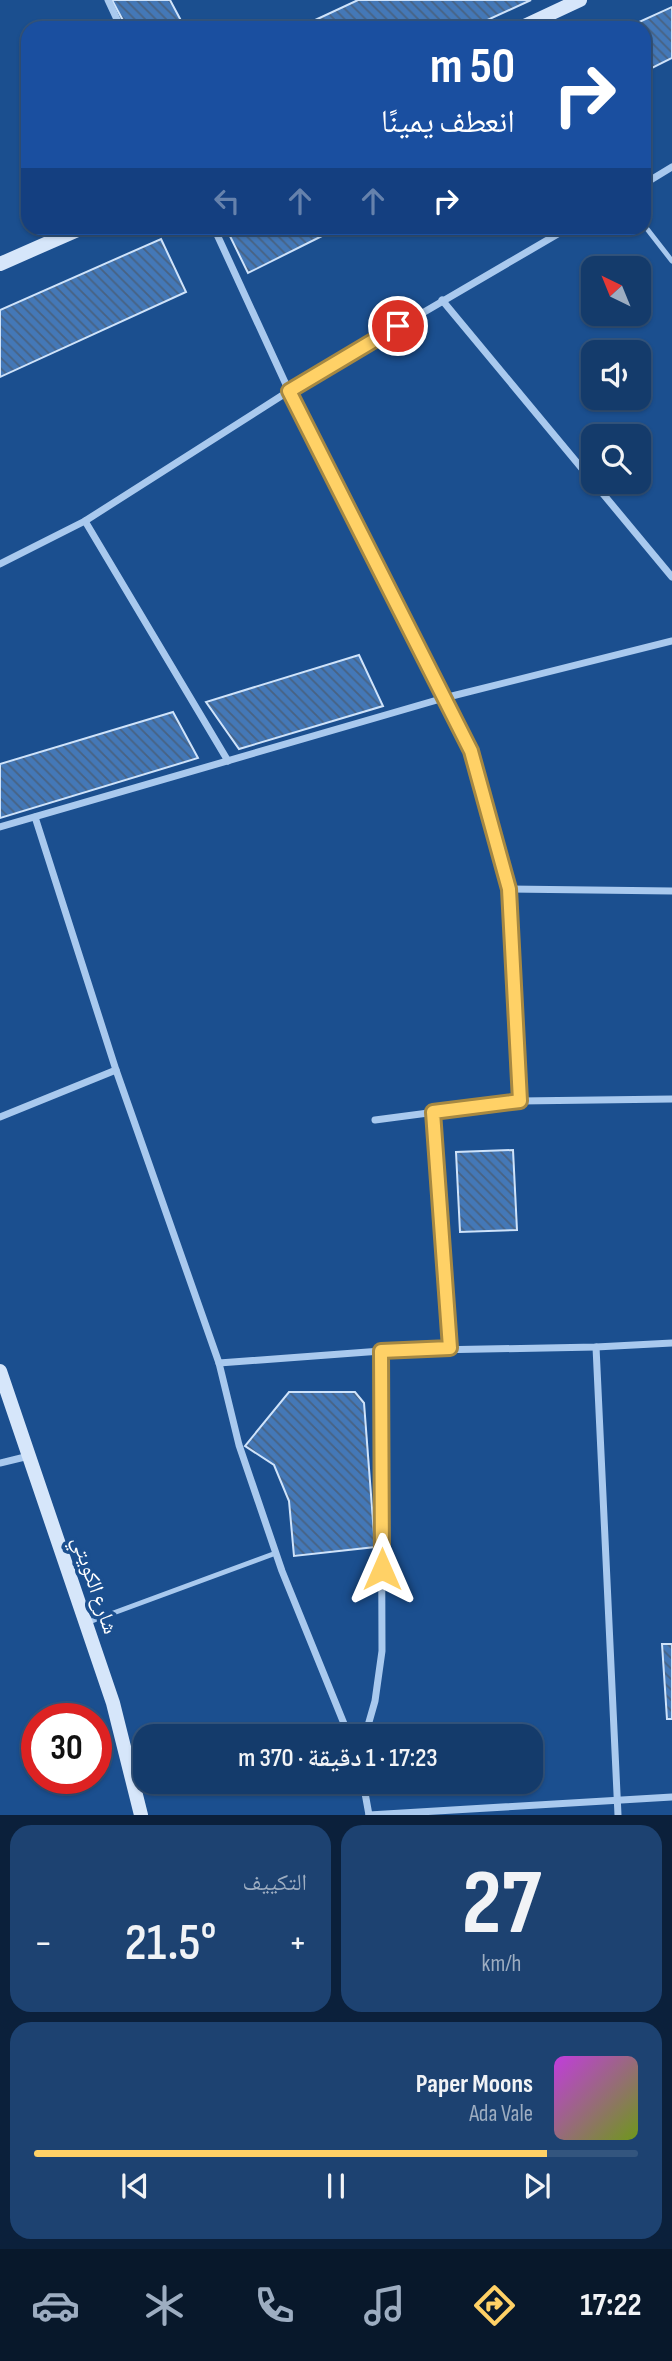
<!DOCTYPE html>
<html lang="ar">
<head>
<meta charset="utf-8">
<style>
	body { margin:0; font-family:"Sofia Sans Condensed","Noto Naskh Arabic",sans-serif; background:#1d4271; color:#f1f3f6; direction:rtl; height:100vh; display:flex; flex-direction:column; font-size:26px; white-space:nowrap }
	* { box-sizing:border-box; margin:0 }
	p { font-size:23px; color:#9dadc1 }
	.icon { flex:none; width:38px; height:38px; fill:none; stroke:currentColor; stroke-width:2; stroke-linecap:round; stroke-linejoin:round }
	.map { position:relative; height:1815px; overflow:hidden; direction:ltr }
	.details { display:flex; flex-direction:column; gap:10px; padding:10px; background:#0b203b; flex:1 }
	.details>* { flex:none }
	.hud { position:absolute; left:21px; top:21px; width:630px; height:214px; border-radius:21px; box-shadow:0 2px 5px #0004,0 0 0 2px #33557e; direction:rtl; background:#1a4fa0; color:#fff; overflow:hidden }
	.needle { width:46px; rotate:317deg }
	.tools { position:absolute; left:581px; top:256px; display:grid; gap:14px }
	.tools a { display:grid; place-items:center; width:70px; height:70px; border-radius:14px; background:#143b6b; box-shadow:0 2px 5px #0004,0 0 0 2px #33557e; font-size:35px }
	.speed { position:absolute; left:21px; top:1703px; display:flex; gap:14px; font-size:35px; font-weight:700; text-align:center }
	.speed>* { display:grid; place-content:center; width:91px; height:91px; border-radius:50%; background:#143b6b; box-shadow:0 2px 5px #0004,0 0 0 2px #33557e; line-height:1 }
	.speed .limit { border:10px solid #d22; background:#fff; color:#111 }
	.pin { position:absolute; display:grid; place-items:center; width:60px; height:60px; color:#fff; margin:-30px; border:4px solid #fff; border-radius:50%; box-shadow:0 2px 7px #0007 }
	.me { position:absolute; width:77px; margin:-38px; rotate:0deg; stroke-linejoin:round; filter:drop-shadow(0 0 5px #0008) }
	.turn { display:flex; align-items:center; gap:24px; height:147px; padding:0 21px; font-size:32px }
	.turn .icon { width:91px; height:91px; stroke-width:2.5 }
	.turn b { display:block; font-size:49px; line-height:60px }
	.lanes { display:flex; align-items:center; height:66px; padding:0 21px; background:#0003; justify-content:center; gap:35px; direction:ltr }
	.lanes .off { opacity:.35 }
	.big { font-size:52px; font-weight:600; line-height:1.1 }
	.details .widget { flex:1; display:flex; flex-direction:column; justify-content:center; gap:10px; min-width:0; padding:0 24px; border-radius:21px; background:#1d4271 }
	.details .dial { align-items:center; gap:0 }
	.dial b { font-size:91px; line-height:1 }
	.song { display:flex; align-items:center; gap:21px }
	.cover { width:84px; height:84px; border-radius:10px; background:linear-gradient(135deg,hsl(290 70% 55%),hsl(80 70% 35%)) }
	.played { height:7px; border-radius:4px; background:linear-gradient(90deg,#ffd166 85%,#33557e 85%) }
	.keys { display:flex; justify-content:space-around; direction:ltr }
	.heat { display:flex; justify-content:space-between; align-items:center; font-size:38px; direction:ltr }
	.details .tiles { flex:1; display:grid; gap:10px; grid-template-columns:1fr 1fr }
	.widget:last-child { grid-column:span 2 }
	.trip { position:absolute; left:133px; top:1724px; width:410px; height:70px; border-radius:21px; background:#143b6b; box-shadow:0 2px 5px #0004,0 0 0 2px #33557e; font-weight:600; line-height:70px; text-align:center; direction:rtl }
	.tabs { display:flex; height:112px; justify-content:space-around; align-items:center; background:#08182b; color:#9dadc1 }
	.tabs .icon { width:49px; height:49px }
	.tabs .selected { color:#ffd166 }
	.tabs b { font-size:32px; color:#f1f3f6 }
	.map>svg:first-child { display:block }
	.building { fill:url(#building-back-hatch); stroke:#cfe3fa; stroke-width:2 }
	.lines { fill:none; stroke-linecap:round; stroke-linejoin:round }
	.lane { stroke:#a9c9ee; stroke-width:5 }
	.street { stroke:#a9c9ee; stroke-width:7 }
	.secondary { stroke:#d6e6fa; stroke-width:14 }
	.route-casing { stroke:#a68842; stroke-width:18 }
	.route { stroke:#ffd166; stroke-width:12 }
	.labels { text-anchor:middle; stroke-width:7; stroke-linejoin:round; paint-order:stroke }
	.street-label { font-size:21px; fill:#fff; stroke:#1b4f8f }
</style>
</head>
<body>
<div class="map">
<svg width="672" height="1815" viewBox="0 0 672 1815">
	<defs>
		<pattern id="building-back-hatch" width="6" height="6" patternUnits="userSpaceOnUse" patternTransform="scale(1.75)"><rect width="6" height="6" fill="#4478b7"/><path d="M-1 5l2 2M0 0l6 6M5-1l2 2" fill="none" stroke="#486282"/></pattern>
	</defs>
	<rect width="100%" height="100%" fill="#1b4f8f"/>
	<g class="building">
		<polygon points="112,0 170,0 185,28 127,28"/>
		<polygon points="358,0 531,0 470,28 298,28"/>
		<polygon points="672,7 672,58 644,72 644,28 626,28"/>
		<polygon points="226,228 338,228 248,273"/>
		<polygon points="161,239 186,292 0,377 0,310"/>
		<polygon points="359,655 383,706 239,749 206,702"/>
		<polygon points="173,712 198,758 0,818 0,764"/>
		<polygon points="513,1150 517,1230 460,1232 456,1152"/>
		<polygon points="289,1392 355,1392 364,1403 375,1547 294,1556 289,1501 274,1465 245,1446"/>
		<polygon points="662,1644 672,1644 672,1719 667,1719"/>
	</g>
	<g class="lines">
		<g class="lane">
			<polyline points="644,225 672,261"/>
			<polyline points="89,1622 276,1553"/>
		</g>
		<g class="street">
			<polyline points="108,0 121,28"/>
			<polyline points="644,184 672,167"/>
			<polyline points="214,228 289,391 471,751 509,889 520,1101 672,1099"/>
			<polyline points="442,300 672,577"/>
			<polyline points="85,521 228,761"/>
			<polyline points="0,564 85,521 289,391 568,228"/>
			<polyline points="35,817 116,1070 219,1363 239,1445 282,1571 349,1736"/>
			<polyline points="0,827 444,698 672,641"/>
			<polyline points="509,889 672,891"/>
			<polyline points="433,1112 450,1348"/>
			<polyline points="0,1117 116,1070"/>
			<polyline points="375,1120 520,1101"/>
			<polyline points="596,1347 618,1815"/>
			<polyline points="219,1363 381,1351 596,1347 672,1343"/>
			<polyline points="0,1463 29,1456"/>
			<polyline points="365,1736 375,1701 382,1651 381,1351"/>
			<polyline points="363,1782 369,1815"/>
			<polyline points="369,1815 672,1797"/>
		</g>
		<g class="secondary">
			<polyline points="520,28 580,0"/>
			<polyline points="0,264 82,228"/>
			<polyline points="0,1371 113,1703 141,1815"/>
		</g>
	</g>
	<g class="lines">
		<defs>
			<polyline id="route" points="382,1569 381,1351 450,1348 433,1112 520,1101 509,889 471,751 289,391 398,326"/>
		</defs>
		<use href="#route" class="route-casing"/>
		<use href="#route" class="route"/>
	</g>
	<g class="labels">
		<g class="street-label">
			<text transform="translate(95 1585) rotate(71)" y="7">شارع الكويتي</text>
		</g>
	</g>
</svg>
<div class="tools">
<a><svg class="needle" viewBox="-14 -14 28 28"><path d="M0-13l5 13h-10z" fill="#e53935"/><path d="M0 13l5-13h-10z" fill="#9dadc1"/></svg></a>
<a><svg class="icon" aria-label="sound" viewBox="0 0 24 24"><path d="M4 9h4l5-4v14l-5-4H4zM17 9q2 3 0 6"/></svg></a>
<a><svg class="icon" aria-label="search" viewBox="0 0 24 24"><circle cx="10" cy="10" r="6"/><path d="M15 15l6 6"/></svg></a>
</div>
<div class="speed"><div class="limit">30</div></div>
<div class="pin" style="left:398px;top:326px;background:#d93025"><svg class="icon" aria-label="arrive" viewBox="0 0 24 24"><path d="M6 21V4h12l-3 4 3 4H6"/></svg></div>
<svg class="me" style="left:382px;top:1569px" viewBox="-20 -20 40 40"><path d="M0-17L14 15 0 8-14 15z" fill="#ffd166" stroke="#fff" stroke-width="4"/></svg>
<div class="trip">17:23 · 1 دقيقة · 370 m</div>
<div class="hud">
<div class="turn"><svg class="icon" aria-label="right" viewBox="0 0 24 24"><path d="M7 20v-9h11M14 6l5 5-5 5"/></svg><div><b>50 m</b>انعطف يمينًا</div></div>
<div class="lanes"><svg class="icon off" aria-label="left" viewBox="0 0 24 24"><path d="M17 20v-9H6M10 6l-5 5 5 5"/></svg><svg class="icon off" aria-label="ahead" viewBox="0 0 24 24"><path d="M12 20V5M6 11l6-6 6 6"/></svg><svg class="icon off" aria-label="ahead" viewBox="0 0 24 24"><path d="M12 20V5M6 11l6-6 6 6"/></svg><svg class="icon" aria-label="right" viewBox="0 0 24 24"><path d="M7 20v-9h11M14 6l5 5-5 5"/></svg></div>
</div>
</div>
<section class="details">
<div class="tiles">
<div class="widget dial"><b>27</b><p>km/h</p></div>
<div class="widget"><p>التكييف</p>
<div class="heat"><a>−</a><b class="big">21.5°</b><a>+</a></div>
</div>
<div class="widget">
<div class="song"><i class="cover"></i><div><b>Paper Moons</b><p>Ada Vale</p></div></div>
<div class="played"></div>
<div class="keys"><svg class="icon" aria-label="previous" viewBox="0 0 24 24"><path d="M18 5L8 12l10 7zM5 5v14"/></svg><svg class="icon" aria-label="pause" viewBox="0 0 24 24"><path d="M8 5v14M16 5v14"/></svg><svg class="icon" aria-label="next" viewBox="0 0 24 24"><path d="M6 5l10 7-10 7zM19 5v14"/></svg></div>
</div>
</div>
</section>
<nav class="tabs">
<b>17:22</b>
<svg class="icon selected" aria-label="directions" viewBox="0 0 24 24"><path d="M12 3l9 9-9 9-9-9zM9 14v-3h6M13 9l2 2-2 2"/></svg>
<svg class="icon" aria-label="music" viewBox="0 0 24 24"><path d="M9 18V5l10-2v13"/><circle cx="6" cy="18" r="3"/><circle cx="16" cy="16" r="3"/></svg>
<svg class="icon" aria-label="phone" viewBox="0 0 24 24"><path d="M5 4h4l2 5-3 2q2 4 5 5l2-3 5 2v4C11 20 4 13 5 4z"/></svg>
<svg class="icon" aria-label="climate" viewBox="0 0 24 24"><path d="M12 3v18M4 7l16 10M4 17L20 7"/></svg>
<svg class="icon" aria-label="car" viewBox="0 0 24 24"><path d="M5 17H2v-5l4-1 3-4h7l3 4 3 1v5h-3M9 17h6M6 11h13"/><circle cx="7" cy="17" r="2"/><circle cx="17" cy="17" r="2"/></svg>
</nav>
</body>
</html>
